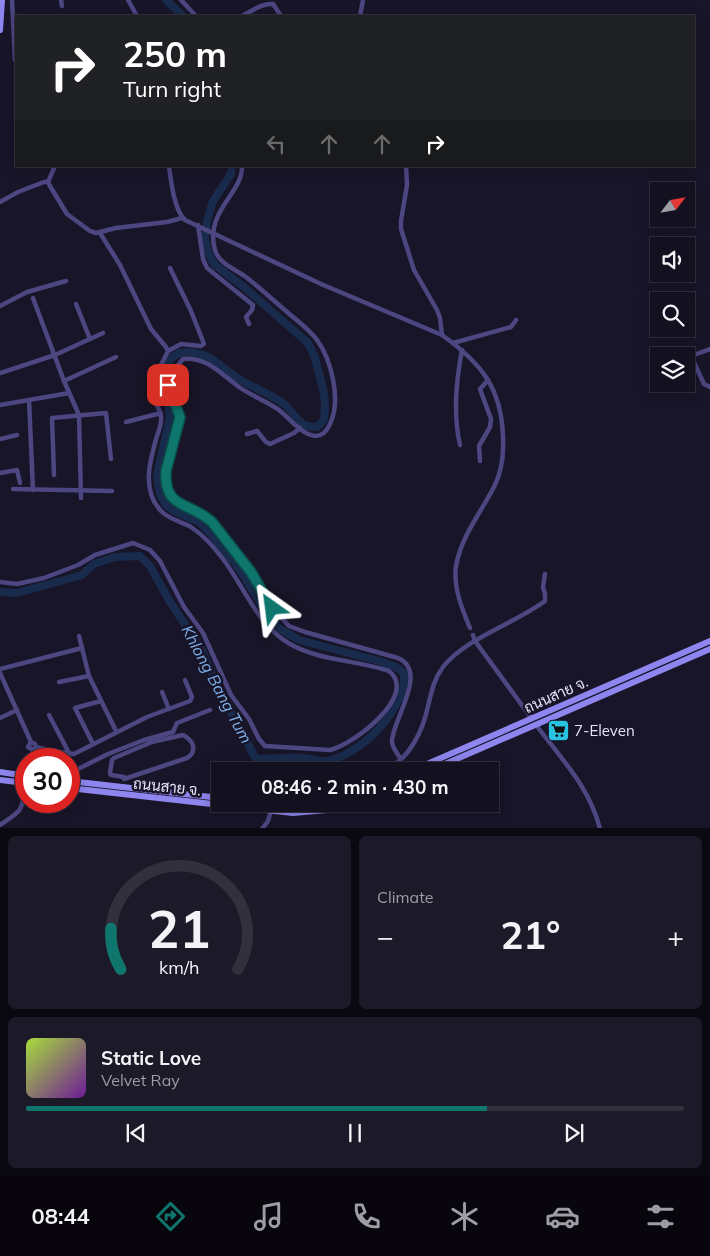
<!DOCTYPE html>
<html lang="en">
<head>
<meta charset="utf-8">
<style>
	body { margin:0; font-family:Mulish,Sarabun,sans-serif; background:#1c1928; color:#f1f3f6; height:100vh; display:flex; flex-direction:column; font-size:19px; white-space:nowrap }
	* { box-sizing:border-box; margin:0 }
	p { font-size:16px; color:#9d9da4 }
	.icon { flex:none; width:28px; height:28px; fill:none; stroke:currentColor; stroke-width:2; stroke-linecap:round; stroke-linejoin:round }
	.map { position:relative; height:828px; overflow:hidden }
	.sheet { display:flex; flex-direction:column; gap:8px; padding:8px; background:#0a0911; flex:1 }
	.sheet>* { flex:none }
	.hud { position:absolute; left:15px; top:15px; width:680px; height:152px; border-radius:0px; box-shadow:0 2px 12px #0003,0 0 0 1px #32303d; background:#202124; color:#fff; overflow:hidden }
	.needle { width:32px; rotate:59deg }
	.buttons { position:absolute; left:650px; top:182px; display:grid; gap:10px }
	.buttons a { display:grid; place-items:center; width:45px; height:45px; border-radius:0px; background:#13101f; box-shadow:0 2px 12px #0003,0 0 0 1px #32303d; font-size:25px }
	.speed { position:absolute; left:15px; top:748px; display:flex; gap:10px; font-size:25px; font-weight:700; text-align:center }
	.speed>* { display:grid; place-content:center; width:65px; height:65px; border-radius:50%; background:#13101f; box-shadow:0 2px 12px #0003,0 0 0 1px #32303d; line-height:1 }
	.speed .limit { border:8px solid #d22; background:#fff; color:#111 }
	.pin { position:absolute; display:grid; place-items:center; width:42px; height:42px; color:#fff; margin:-21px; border-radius:10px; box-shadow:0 2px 8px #0006 }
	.me { position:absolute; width:55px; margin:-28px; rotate:329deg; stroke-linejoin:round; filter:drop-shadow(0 0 4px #0008) }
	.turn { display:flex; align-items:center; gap:18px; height:105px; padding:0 25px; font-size:22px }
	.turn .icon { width:65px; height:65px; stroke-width:2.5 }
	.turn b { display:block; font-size:35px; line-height:42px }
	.lanes { display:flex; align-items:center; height:48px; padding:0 25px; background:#0003; justify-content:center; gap:25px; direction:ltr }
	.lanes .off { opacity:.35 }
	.big { font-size:38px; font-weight:700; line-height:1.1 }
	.sheet .card { flex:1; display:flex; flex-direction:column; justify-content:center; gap:8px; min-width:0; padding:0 18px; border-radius:8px; background:#1c1928 }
	.sheet .dial { align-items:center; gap:0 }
	.dial svg { height:130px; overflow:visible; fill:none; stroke:#32303d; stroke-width:7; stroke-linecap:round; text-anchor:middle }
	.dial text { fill:#f1f3f6; stroke:none }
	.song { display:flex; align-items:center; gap:15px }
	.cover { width:60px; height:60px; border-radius:8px; background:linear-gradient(135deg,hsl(80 70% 55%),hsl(280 70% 35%)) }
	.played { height:5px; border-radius:2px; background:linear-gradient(90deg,#0f766e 70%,#32303d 70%) }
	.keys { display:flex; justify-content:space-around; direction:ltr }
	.heat { display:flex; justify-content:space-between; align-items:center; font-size:28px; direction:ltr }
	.sheet .tiles { flex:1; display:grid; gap:8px; grid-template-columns:1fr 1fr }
	.card:last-child { grid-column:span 2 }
	.trip { position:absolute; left:211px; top:762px; width:288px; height:50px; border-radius:0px; background:#13101f; box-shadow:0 2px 12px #0003,0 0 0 1px #32303d; font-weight:700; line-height:50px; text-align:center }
	.tabs { display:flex; height:80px; justify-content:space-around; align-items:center; background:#08060c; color:#9d9da4 }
	.tabs .icon { width:35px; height:35px }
	.tabs .active { color:#0f766e }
	.tabs b { font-size:22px; color:#f1f3f6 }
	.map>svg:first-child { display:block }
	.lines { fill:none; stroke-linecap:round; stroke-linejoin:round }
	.river { stroke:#192b4d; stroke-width:8 }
	.street { stroke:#4c4681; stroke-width:4.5 }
	.secondary { stroke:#8e85ee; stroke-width:6 }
	.route-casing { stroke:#0a4d48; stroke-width:12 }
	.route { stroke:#0f766e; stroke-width:9 }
	.labels { text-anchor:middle; stroke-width:5; stroke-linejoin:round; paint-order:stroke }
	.street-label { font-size:15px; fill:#e5e1fb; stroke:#191529 }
	.poi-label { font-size:15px; fill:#e5e1fb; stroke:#191529; text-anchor:start }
	.water-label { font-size:16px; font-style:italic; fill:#7db2ed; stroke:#191529 }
</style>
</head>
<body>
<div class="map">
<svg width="710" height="829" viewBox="0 0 710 829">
	<rect width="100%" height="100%" fill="#191529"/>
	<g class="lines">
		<g class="river">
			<polyline points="166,0 183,16"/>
			<path d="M0 592 17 593 82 575 94 564 115 557 140 556 150 566 170 602 202 650 218 688 256 759C271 759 287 757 302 758 310 758 317 762 325 761 358 758 408 708 404 673L396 667 379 661 299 640 280 629 267 614 240 570 210 533 199 522 172 510 166 505 160 494 157 476 170 417 168 405 158 388C161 379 166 364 173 357 184 347 206 354 216 362 222 366 228 372 234 376 250 387 268 392 284 404 291 410 297 421 305 425 308 427 313 427 317 427L324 420 325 407 324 393 315 358 308 343 244 287 215 265 208 253 205 238 207 221 213 201 231 174 232 166"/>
		</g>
		<g class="street">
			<polyline points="12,0 15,60"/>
			<polyline points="61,0 62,6"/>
			<polyline points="128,0 137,16"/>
			<polyline points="181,0 196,16"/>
			<path d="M242 16C252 11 262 3 273 4L281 16"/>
			<polyline points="360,16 363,0"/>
			<path d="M169 166C171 181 174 210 185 220L321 284 442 335C481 363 502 388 503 438 504 456 502 471 494 487 481 512 461 537 456 566 453 587 462 609 470 628"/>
			<path d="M242 166C243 194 204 211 215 250 219 264 235 269 246 277 260 288 273 300 286 311 296 320 309 329 317 340 331 359 340 396 332 419 328 431 321 440 308 434 297 429 288 417 279 410 266 401 252 396 239 387 222 375 207 356 183 359L178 365 168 385C170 395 180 407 180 417 178 438 155 477 169 496 177 506 201 512 212 522L251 572 272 608 289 626 305 632 398 658C429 671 393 719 392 741 392 748 397 753 401 759"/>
			<polyline points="406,166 407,185 401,221 401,229 414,270 437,310 440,318 442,335"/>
			<polyline points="48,182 55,166"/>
			<polyline points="0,202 18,192 44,182 48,182 50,186 67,214 90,231 96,233 116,228 167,222 182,218"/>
			<polyline points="198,225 203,259 207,268 253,305 252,310 246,317 249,324"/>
			<polyline points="33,298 64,381 79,415 81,498"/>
			<polyline points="76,304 90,339"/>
			<polyline points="0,306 27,292 66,281"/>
			<polyline points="453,343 511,327 516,320"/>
			<polyline points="710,349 694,355 692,358 704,384 710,387"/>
			<polyline points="168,351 181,344 201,346 204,344 191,311 170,268"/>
			<polyline points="0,373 55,355 103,333"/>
			<polyline points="64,381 116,357"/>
			<polyline points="29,400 33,490"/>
			<polyline points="0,405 69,393"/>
			<polyline points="126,422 161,413"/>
			<polyline points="247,434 257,431 266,442 270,444 294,433 300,428"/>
			<polyline points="0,439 17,435"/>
			<path d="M460 445C453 415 456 381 462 350"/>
			<polyline points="480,461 479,446 490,427 491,419 480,389 488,380"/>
			<polyline points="0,473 17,470 20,483"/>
			<polyline points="54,475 52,418 106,413 111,459"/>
			<polyline points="13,489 112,491"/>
			<path d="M0 582 17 584 44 578 78 565 95 555 133 543 150 550 160 561 184 607 203 633 231 695 249 719 259 739 265 746 330 750C353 745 419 695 389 671 357 660 320 661 290 644 257 625 245 588 223 559 214 547 203 535 191 527 180 521 170 520 161 511 141 490 150 460 157 436 159 430 162 423 161 417 161 407 150 399 151 389 153 378 163 362 168 351L166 347 151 329 120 265 100 233"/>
			<polyline points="473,635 475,641 532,719"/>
			<polyline points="79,636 82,648"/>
			<polyline points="0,669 82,648 89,676 116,731"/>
			<polyline points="0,673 31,742 35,744 36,747 33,750 28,747 31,742"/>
			<polyline points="59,682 89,676"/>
			<polyline points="162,692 169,709"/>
			<polyline points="49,715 68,751"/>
			<polyline points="0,718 17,710"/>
			<path d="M536 725C561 758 590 788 600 829"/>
			<path d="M183 735C193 740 198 751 187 758L124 779V777L111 775 110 773 112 760 114 758 152 742Z"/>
			<polyline points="93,744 75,708 101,701"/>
			<path d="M36 747C50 751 61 752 74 754L147 717 190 701 192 697 185 680"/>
			<polyline points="27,759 27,757"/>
			<polyline points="32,759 32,758"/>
			<path d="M377 771C381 770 387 768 391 766 410 757 423 729 427 710 431 695 433 680 443 667 466 638 514 624 545 601V594L543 587 545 574"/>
			<polyline points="69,781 74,771 108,754 144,740 173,732 177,723 210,710"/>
			<path d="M0 825C22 810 21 813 26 786"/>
			<polyline points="262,829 268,821 271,811"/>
		</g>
		<g class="secondary">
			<polyline points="0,30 2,0"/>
			<polyline points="411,771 710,641"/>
			<polyline points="429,771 710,649"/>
			<polyline points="0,772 26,776"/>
			<polyline points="0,780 26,783"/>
			<polyline points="69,781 220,798"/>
			<polyline points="69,788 293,813 327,810 352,804"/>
			<polyline points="268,804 294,806 320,804"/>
		</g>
	</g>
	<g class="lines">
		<defs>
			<path id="route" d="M168 385 180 417 166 471C164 510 189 501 212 522L251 572 272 608"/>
		</defs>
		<use href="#route" class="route-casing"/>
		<use href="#route" class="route"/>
	</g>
	<defs>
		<symbol id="supermarket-square" viewBox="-11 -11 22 22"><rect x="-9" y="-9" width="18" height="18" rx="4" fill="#27c3e0" stroke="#191529"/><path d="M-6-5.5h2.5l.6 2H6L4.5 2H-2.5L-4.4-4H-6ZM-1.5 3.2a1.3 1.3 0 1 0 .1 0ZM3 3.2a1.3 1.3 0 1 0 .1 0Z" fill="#111"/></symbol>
	</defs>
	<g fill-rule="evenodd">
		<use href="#supermarket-square" x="546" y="718" width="25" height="25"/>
	</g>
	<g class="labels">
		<g class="street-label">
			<text transform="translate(556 695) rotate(-24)" y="5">ถนนสาย จ.</text>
			<text transform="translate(167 787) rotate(6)" y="5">ถนนสาย จ.</text>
		</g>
		<g class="poi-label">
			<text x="574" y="736">7-Eleven</text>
		</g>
		<g class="water-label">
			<text transform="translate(217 684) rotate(62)" y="6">Khlong Bang Tum</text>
		</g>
	</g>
</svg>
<div class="buttons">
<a><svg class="needle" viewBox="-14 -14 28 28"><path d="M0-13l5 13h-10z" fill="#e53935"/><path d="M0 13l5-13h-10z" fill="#9d9da4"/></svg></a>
<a><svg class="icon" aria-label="sound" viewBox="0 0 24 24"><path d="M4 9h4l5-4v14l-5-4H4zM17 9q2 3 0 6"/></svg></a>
<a><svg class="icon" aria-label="search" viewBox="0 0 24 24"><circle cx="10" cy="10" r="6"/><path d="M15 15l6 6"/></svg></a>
<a><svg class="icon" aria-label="layers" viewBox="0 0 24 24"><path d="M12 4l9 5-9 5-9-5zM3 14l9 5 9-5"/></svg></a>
</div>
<div class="speed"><div class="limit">30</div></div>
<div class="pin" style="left:168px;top:385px;background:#d93025"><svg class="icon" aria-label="arrive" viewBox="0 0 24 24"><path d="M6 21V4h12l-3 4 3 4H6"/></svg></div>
<svg class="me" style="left:272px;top:608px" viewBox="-20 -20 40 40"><path d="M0-17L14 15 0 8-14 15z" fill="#0f766e" stroke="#fff" stroke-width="4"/></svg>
<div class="trip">08:46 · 2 min · 430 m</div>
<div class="hud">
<div class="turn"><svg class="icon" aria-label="right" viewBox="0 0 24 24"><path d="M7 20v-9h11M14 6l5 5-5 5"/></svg><div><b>250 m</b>Turn right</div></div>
<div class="lanes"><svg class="icon off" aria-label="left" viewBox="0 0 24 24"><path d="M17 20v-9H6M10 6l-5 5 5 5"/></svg><svg class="icon off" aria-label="ahead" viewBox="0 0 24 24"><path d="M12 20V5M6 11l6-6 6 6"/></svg><svg class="icon off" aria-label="ahead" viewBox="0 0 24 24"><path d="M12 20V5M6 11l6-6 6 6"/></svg><svg class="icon" aria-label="right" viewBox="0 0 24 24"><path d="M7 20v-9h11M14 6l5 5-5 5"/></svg></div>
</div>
</div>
<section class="sheet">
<div class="tiles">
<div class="card dial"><svg viewBox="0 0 100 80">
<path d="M14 69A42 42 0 1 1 86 69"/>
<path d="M14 69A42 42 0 0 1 8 44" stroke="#0f766e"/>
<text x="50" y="56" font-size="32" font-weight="700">21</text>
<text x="50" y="72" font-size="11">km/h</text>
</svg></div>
<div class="card"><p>Climate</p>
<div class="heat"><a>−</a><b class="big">21°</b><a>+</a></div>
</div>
<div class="card">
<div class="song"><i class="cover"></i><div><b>Static Love</b><p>Velvet Ray</p></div></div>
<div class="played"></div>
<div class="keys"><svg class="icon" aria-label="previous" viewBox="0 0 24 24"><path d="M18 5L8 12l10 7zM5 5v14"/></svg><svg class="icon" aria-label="pause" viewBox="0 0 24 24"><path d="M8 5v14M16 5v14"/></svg><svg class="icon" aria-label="next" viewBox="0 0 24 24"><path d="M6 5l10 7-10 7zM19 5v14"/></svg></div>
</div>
</div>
</section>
<nav class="tabs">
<b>08:44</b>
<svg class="icon active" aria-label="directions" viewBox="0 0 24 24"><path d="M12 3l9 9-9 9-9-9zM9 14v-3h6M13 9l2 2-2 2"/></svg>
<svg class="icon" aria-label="music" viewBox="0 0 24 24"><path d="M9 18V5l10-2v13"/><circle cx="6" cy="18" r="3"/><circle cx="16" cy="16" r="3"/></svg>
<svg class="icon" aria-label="phone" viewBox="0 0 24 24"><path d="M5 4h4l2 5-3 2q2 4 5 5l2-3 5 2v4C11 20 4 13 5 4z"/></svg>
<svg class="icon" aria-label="climate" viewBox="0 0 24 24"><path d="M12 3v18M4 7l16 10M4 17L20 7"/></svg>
<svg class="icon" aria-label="car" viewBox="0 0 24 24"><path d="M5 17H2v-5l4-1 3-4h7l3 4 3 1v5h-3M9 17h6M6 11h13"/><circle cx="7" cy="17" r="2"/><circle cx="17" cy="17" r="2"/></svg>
<svg class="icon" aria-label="filters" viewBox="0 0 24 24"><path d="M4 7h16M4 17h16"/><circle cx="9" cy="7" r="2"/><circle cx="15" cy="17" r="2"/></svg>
</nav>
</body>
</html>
